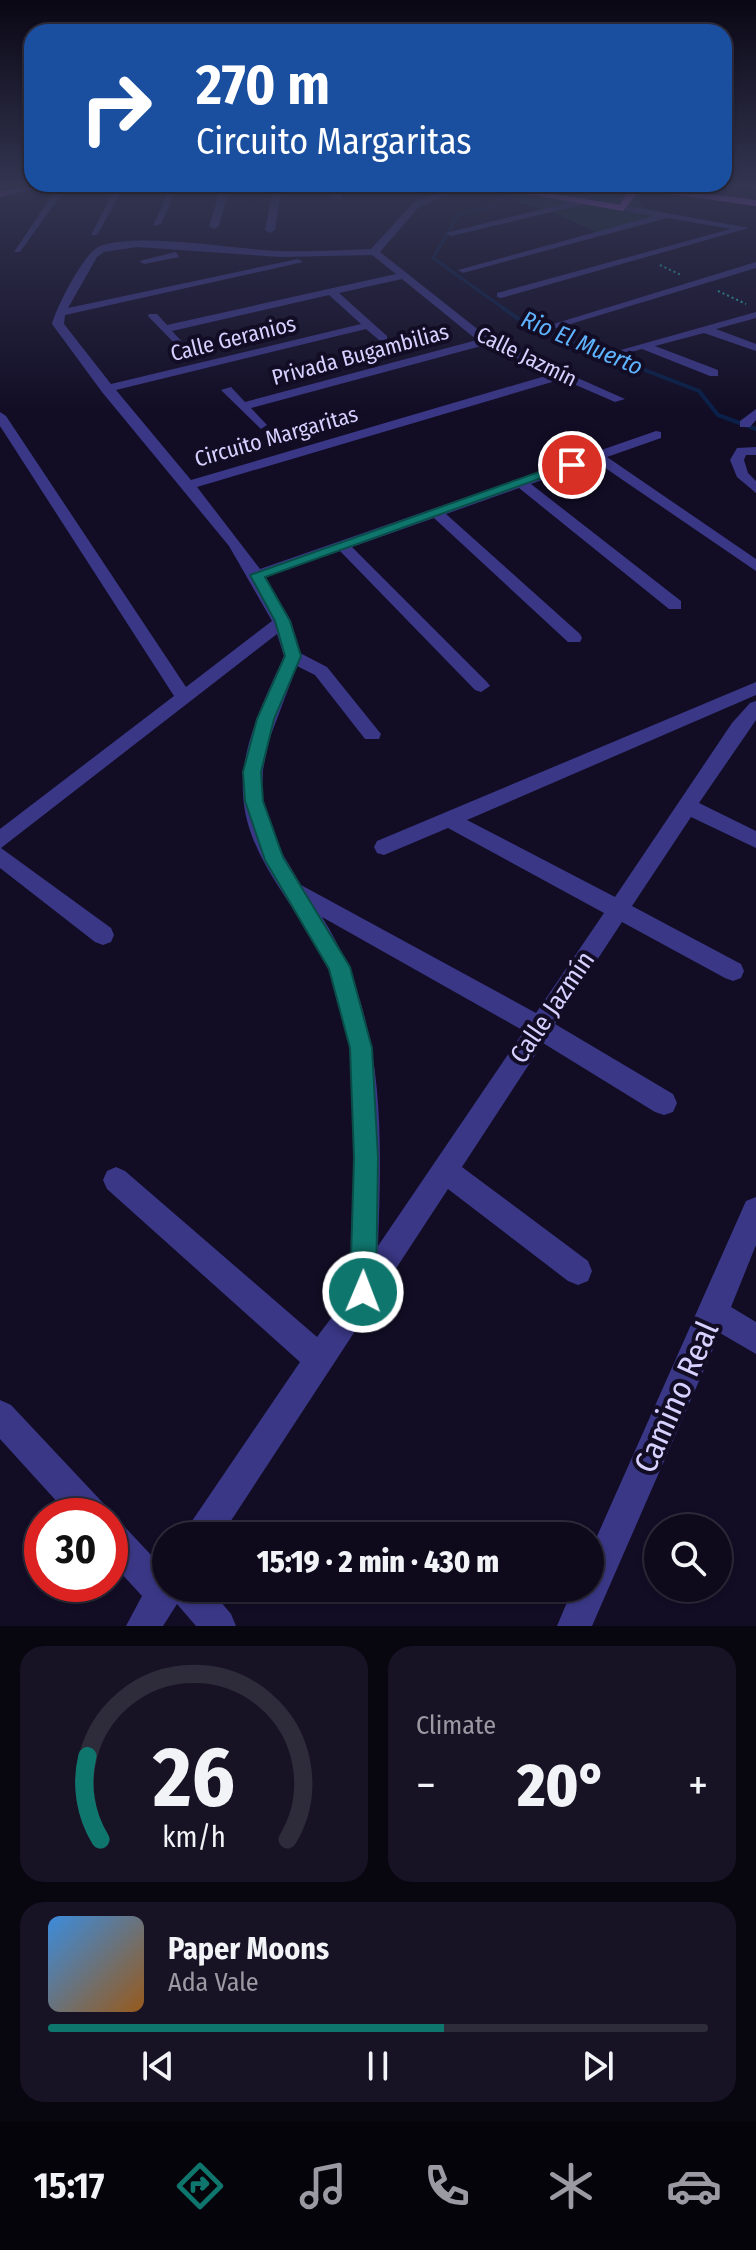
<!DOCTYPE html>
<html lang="en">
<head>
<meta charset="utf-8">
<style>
	body { margin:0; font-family:"Fira Sans Condensed",sans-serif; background:#171325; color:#f1f3f6; height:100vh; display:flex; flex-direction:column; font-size:30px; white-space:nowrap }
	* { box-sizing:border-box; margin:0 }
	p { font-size:26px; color:#9b9aa3 }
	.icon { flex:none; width:44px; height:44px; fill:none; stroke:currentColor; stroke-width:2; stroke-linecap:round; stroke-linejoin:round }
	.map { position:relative; height:1626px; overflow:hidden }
	.panel { display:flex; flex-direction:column; gap:20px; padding:20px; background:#08060f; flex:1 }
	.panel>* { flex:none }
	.guide { position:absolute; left:24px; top:24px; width:708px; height:168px; border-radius:24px; box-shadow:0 2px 6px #0004,0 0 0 2px #2e2b3b; background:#1a4fa0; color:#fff; overflow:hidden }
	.fabs { position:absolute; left:644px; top:1514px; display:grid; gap:16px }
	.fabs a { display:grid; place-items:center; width:88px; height:88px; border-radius:50%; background:#0e0a1c; box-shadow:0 2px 6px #0004,0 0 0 2px #2e2b3b; font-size:40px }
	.speed { position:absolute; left:24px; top:1498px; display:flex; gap:16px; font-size:40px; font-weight:700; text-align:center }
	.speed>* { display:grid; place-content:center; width:104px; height:104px; border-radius:50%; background:#0e0a1c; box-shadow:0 2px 6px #0004,0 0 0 2px #2e2b3b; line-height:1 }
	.speed .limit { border:12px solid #d22; background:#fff; color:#111 }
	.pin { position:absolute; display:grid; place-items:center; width:68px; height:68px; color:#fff; margin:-34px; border:4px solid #fff; border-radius:50%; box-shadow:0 2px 8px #0007 }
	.me { position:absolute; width:88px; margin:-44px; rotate:1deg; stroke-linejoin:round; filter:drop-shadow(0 0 6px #0008) }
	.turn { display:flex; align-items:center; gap:28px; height:168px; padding:0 40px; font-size:36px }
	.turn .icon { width:104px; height:104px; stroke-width:2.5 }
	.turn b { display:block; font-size:56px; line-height:68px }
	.big { font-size:60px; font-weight:800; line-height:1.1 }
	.panel .tile { flex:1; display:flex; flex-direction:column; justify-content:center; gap:12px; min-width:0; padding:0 28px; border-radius:24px; background:#171325 }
	.panel .dial { align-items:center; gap:0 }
	.dial svg { height:208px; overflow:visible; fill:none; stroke:#2e2b3b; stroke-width:7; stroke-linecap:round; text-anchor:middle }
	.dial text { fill:#f1f3f6; stroke:none }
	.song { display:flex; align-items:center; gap:24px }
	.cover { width:96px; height:96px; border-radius:12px; background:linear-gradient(135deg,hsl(210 70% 55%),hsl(30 70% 35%)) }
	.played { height:8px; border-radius:4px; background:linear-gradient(90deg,#0f766e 60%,#2e2b3b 60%) }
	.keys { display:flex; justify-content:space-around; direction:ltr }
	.heat { display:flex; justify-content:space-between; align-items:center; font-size:44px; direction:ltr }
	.panel .tiles { flex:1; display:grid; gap:20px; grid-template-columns:1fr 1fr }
	.tile:last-child { grid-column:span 2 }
	.trip { position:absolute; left:152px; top:1522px; width:452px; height:80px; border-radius:40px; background:#0e0a1c; box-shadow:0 2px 6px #0004,0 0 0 2px #2e2b3b; font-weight:800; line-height:80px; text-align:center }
	.tabs { display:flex; height:128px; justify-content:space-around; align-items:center; background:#06040b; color:#9b9aa3 }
	.tabs .icon { width:56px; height:56px }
	.tabs .current { color:#0f766e }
	.tabs b { font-size:36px; color:#f1f3f6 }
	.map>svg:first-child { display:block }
	.green { fill:#102f2e }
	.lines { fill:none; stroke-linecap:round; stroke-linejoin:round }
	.stream-far1 { stroke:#0a2048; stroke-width:3 }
	.stream { stroke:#0a2048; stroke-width:4 }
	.path { stroke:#2abbb3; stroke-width:2; stroke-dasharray:2 3; stroke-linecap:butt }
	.minor { fill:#3a3786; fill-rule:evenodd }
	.major { fill:#c258ff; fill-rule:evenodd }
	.route { fill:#0f766e; stroke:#0a4d48; stroke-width:2 }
	.labels { text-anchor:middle; stroke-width:8; stroke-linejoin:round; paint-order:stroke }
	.far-street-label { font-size:22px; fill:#d7d1ff; stroke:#120d25 }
	.far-water-label { font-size:24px; font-style:italic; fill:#5fb4ff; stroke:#120d25 }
	.street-label { font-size:26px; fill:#d7d1ff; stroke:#120d25 }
	.near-street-label { font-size:32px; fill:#d7d1ff; stroke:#120d25 }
</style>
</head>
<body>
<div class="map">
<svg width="756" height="1626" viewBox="0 0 756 1626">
	<rect width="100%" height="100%" fill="#120d25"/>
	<polygon class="green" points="509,185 637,185 641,206 665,219 603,235 556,214 516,201"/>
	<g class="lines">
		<polyline class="stream-far1" points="506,310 433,258 459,214 493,207 520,185"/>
		<polyline class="stream" points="503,308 526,324 699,391 718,415 756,429"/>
		<g class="path">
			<polyline points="660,265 681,275"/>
			<polyline points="718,291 746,304"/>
		</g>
		<g class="minor">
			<polygon points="59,185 68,185 20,252 14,252"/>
			<polygon points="117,185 125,185 97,235 91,235"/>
			<polygon points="171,185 179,185 161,224 153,226"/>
			<polygon points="222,185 230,185 219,226 214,229 209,226"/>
			<polygon points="274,185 282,185 275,230 270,233 265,230"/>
			<polygon points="334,185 342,185 341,200 334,198"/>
			<path d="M455 186 462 188 419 207 380 252 490 339 625 399 615 402 562 379 197 487 260 569 656 431 661 432V438L607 457 756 559V571L595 461 531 484 681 601V609H669L519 488 446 514 580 634 582 638 580 642H568L434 518 352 547 487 682 490 686 481 692 475 690 340 551 265 577 291 621 300 653 327 667 381 734 379 739H365L315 675 297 666 269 740 263 770 262 796 278 846 301 885 536 1013 604 913 448 828 384 855 377 853 374 847 377 841 756 682V695L467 820 615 897 732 723 750 703 756 701V720L699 803 756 831V848L691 817 632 906 741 964 744 971 741 978 733 981 725 978 622 922 555 1024 673 1094 677 1103 673 1112 664 1115 655 1112 543 1043 462 1167 588 1261 592 1271 588 1281 578 1285 568 1281 448 1189 221 1536H185L190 1524 300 1362 107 1189 103 1180 107 1171 116 1167 125 1171 317 1337C327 1323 341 1307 348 1291 354 1277 350 1253 351 1237 355 1155 363 1050 330 973 305 913 246 861 243 794 240 746 265 699 284 656L277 634 1 848 111 928 114 935 111 942 103 945 95 942 0 868V829L174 696 0 426V412L6 416 186 687 272 621 229 546 102 392 52 324C56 308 84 252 100 246 140 232 232 249 278 251 309 252 341 250 371 249L413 203ZM137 247 281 257 372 255 396 274 167 325 157 314H149L148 316 178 347 184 344 172 331 329 295 361 324 111 384 64 324 65 315 303 262 298 259 68 308 97 257 104 252ZM402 279 477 340 245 402 231 387 221 390 261 429 267 425 251 408 485 345 552 374 191 480 116 390 366 329 379 340H387V336L339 293ZM322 917 524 1031 378 1246C382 1131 386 1018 322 917Z"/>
			<polygon points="587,198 590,203 451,236 446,233"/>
			<polygon points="623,205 749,228 501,298 497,297 497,293 731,229 667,218 463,273 458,270 654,216 620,210"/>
			<polygon points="176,252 179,257 144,264 139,261"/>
			<polygon points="756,262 756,268 557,328 547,326"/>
			<polygon points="756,312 756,318 716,329 756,344 756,351 704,333 655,346 718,370 718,376 710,376 642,349 616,356 610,353"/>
			<polygon points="756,409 756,420 750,427 740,427 740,421"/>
			<polygon points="756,447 756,455 746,455 744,460 748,473 756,481 756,493 737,477 730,460 737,448"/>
			<polygon points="756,1197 756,1245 731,1307 756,1322 756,1354 720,1333 592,1626 557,1626 573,1588 590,1588 590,1552 746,1201"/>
			<polygon points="0,1400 11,1405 104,1504 108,1516 70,1516 0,1439"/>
			<polygon points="110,1519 122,1524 166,1571 166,1588 209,1588 231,1614 236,1626 196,1626 177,1604 163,1626 126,1626 142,1596 110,1561"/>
		</g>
		<g class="major">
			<polygon points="31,185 50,185 0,197 0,191"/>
			<polygon points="434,185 505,185 620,205 629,188 646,185 756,200 756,206 640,190 623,211 487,187 458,191"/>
			<polygon points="737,185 756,185 756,190"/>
		</g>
	</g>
	<linearGradient id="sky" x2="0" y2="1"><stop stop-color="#0a0714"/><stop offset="0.45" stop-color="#333551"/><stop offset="1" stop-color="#333551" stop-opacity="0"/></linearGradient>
	<rect width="756" height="413" fill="url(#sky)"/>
	<polygon class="route" points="567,462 578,465 265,577 290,621 301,656 274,719 261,772 263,801 283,857 350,967 372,1048 378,1158 376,1292 372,1301 363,1305 354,1301 350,1292 354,1158 350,1048 329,969 265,860 245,801 243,772 257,719 285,656 275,621 250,575"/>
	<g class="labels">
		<g class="far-street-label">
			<text transform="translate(233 338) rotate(-14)" y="8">Calle Geranios</text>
			<text transform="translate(360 354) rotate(-15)" y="8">Privada Bugambilias</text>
			<text transform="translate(527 356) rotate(26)" y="8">Calle Jazmín</text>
			<text transform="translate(276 436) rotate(-16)" y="8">Circuito Margaritas</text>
		</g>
		<g class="far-water-label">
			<text transform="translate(582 343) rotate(23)" y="8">Rio El Muerto</text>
		</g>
		<g class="street-label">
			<text transform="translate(552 1007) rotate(-56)" y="9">Calle Jazmín</text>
		</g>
		<g class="near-street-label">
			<text transform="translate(676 1397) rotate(-66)" y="11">Camino Real</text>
		</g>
	</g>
</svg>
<div class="fabs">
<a><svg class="icon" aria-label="search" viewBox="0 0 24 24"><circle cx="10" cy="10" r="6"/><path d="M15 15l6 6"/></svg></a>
</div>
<div class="speed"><div class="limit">30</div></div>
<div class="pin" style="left:572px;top:465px;background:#d93025"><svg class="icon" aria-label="arrive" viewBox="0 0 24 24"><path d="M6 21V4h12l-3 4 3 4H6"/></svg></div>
<svg class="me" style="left:363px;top:1292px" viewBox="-20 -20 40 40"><circle r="17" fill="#0f766e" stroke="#fff" stroke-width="3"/><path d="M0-11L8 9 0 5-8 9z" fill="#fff"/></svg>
<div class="trip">15:19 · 2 min · 430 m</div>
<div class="guide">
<div class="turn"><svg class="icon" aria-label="right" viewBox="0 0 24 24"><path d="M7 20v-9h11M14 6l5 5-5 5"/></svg><div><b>270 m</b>Circuito Margaritas</div></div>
</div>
</div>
<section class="panel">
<div class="tiles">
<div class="tile dial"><svg viewBox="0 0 100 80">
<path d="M14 69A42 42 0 1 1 86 69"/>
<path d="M14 69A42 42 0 0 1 9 37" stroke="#0f766e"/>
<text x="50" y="56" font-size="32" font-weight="700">26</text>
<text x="50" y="72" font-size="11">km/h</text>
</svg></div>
<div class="tile"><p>Climate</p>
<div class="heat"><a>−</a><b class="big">20°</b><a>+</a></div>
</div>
<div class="tile">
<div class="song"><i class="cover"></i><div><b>Paper Moons</b><p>Ada Vale</p></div></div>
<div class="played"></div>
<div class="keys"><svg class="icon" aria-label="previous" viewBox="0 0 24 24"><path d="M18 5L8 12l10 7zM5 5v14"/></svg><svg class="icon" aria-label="pause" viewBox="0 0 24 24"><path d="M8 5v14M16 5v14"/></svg><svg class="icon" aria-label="next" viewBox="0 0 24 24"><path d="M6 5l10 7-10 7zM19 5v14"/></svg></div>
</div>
</div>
</section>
<nav class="tabs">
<b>15:17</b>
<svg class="icon current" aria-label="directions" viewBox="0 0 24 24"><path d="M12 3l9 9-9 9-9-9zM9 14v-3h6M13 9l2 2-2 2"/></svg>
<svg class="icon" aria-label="music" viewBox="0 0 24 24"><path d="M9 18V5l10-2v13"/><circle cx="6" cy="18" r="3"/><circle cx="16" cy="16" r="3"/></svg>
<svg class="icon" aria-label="phone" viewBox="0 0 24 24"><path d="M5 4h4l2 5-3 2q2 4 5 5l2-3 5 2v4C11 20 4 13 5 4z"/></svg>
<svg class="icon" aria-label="climate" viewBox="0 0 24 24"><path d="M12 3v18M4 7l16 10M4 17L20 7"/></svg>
<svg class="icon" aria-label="car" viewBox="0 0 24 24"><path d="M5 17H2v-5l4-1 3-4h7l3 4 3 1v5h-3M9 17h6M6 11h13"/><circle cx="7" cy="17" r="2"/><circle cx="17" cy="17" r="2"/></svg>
</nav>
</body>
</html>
